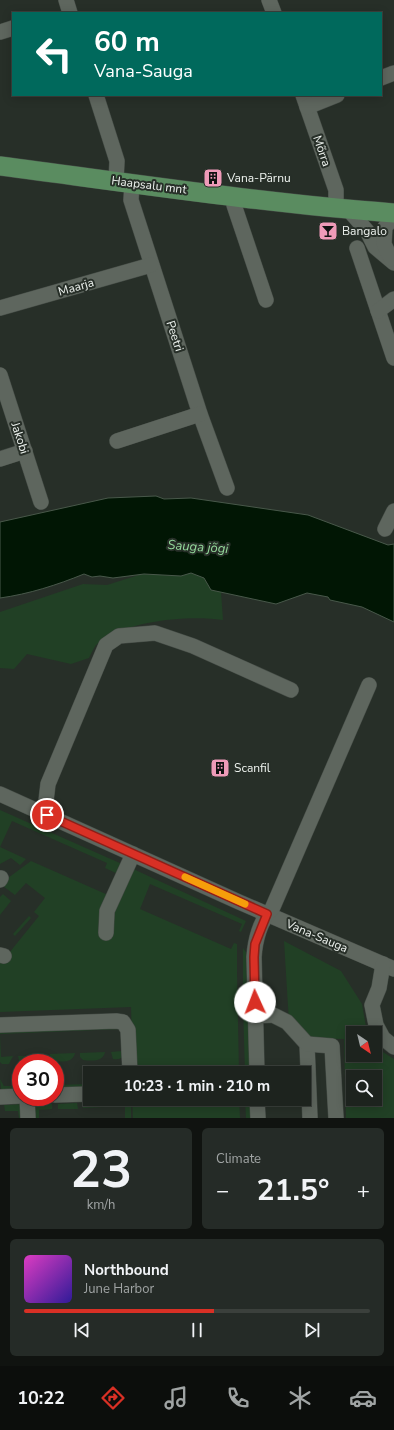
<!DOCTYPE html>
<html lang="en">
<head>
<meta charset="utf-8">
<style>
	body { margin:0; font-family:"Nunito Sans",sans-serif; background:#252b27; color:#f1f3f6; height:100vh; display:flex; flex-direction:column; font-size:15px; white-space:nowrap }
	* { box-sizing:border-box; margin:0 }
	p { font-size:13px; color:#a0a4a4 }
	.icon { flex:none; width:22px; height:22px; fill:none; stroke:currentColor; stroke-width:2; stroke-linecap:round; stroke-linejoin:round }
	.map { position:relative; height:1118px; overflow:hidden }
	.sheet { display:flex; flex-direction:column; gap:10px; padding:10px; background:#101310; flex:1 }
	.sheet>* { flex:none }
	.guide { position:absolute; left:12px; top:12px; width:370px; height:84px; border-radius:0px; box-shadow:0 2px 10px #0003,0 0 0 1px #3b403c; background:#00695c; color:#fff; overflow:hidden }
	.needle { width:26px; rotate:145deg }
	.tools { position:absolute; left:346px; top:1026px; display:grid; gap:8px }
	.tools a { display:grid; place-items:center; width:36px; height:36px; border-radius:0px; background:#1d231e; box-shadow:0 2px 10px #0003,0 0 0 1px #3b403c; font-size:20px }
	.speed { position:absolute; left:12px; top:1054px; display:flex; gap:8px; font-size:20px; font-weight:700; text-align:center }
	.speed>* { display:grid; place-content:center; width:52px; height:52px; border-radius:50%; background:#1d231e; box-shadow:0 2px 10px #0003,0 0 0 1px #3b403c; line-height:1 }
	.speed .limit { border:6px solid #d22; background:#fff; color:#111 }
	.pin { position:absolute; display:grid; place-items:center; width:34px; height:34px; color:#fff; margin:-17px; border:2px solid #fff; border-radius:50%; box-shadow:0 1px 4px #0007 }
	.me { position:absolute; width:44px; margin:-22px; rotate:358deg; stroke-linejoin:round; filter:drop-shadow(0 0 3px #0008) }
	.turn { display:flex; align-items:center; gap:14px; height:84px; padding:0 16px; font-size:18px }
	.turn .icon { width:52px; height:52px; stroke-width:2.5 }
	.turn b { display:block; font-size:28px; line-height:34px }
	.big { font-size:30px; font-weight:700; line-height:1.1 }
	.sheet .tile { flex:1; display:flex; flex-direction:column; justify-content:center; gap:6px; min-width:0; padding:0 14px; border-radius:6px; background:#252b27 }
	.sheet .dial { align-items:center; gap:0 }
	.dial b { font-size:52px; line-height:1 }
	.song { display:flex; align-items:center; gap:12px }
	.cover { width:48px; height:48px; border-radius:6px; background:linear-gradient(135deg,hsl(310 70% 55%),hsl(250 70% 35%)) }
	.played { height:4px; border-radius:2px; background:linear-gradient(90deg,#d93025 55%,#3b403c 55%) }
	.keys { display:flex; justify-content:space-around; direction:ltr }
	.heat { display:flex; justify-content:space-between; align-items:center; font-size:22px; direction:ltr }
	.sheet .tiles { flex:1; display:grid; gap:10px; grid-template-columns:1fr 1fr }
	.tile:last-child { grid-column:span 2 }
	.trip { position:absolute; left:83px; top:1066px; width:228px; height:40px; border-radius:0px; background:#1d231e; box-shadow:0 2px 10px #0003,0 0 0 1px #3b403c; font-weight:700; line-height:40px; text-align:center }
	.dock { display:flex; height:64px; justify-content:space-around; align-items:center; background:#0c0e0c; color:#a0a4a4 }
	.dock .icon { width:28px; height:28px }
	.dock .selected { color:#d93025 }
	.dock b { font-size:18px; color:#f1f3f6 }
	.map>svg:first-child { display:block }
	.green { fill:#214025; fill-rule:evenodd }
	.water { fill:#011604; stroke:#48584a }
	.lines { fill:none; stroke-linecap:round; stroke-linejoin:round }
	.minor-casing { stroke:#454c46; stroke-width:16 }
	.major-casing { stroke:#454c46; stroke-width:20 }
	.minor { stroke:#5e665e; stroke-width:15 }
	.major { stroke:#5a8c60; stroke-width:19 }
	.route-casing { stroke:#8d1f18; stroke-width:10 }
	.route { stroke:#d93025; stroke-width:7 }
	.slow { stroke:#f59e0b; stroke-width:7 }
	.labels { text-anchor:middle; stroke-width:4; stroke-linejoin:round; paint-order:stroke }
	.street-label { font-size:12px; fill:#eef3ef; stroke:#272f28 }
	.poi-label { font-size:12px; fill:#eef3ef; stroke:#272f28; text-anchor:start }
	.water-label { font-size:13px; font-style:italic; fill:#94d99b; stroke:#272f28 }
</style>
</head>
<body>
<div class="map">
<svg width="394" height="1118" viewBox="0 0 394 1118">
	<rect width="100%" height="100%" fill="#272f28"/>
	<g class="green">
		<path d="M191 573 204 578 211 590 221 592 223 620C190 615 135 620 106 638 103 640 99 642 96 645 93 649 91 654 89 658L71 664 27 654 14 669 0 668V612L83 584 107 585 142 574 179 576Z"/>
		<polygon points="0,810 122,864 118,874 105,868 107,863 12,821 0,847 26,859 20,865 11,858 0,864"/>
		<polygon points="31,861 108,895 131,868 246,921 241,932 239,931 242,924 150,884 140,909 231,949 234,943 237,944 237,972 239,1073 133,1073 131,1007 0,1012 0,957 5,958 39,916 34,912 45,898 26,883 15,895 3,886 8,878"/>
		<polygon points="3,894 11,901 0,915 0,897"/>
		<polygon points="29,916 31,918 15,936 13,934"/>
		<path d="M284 941 341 971 362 1004 367 1033H353V1055H375V1047L394 1059V1118H346L344 1039 290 1038ZM353 1077H375V1099H353Z"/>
		<polygon points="243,948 246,952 248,997 243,997"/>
		<polygon points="249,1003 250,1073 245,1073 243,1004"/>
		<path d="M120 1024 123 1026C125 1031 125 1036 125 1042 125 1052 125 1061 113 1059L111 1052 122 1051 121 1029 0 1034 1 1057 13 1056 9 1064H2L0 1062V1029L1 1028Z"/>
		<path d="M105 1052C103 1062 92 1061 83 1060L80 1057V1053Z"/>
		<path d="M75 1053C73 1063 62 1062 53 1061L50 1058V1054Z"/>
		<path d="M44 1056C41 1064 30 1063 22 1063L19 1060 18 1056Z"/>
		<polygon points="0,1079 4,1086 21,1086 21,1091 1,1090"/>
		<polygon points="90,1084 90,1089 55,1090 55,1085"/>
		<polygon points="168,1099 239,1099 240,1118 133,1118 132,1100"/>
		<polygon points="245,1099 250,1099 251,1118 246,1118"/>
		<polygon points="131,1100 131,1118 125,1118 125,1107 110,1107 112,1101"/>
		<polygon points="83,1102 103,1102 104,1107 83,1108"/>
		<polygon points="77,1103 78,1109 58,1109 58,1104"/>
		<polygon points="22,1104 25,1118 19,1118 18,1111 5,1111 4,1105"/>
		<polygon points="34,1104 52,1104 52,1109 39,1110 39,1118 32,1118"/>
	</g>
	<path class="water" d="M156 496 164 499 191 498 308 515 388 545 394 544V622L362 607 330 600 328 597 307 593 276 604 211 590 204 578 191 573 181 576 144 574 113 578 100 576 92 577 84 574C57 585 29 594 0 598V522L108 498Z"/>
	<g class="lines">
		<defs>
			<g id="minor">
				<polyline points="66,0 70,13"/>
				<polyline points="269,0 274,13"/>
				<polyline points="0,32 13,28"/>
				<polyline points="381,78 394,73"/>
				<polyline points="96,95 117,161 116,181"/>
				<polyline points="303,95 336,190 336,208"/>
				<polyline points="307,107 337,95"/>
				<polyline points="132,183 131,200 200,414 227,488"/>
				<polyline points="234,196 234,205 266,300"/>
				<polyline points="348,209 367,231 375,247 394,263"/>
				<polyline points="357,248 394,358"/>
				<polyline points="391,259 384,244 385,227 394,217"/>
				<polyline points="0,308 151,265"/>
				<polyline points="378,311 394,299"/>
				<polyline points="0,375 41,502"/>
				<polyline points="117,441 200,414"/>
				<polyline points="0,459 25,451"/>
				<polyline points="385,529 394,511"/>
				<polyline points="0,794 239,902 394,969"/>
				<polyline points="47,815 46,801 48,784 106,645 119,636 155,633 193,646 291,690"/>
				<polyline points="0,880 1,878"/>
				<polyline points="106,933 107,911 133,854"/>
				<polyline points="0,955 4,956"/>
				<polyline points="383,964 379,988 372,1005 376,1025 383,1038 394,1047"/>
				<polyline points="256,1016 273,1015 287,1022 307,1044 310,1118"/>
				<polyline points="0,1025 116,1021 123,1022 128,1030 130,1073"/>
				<polyline points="307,1044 332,1046 336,1118"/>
				<path d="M257 1073 254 957C255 941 260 920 272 909L369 685"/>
				<polyline points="55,1095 90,1094"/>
				<polyline points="0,1097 21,1096"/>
				<polyline points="27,1097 28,1118"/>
				<polyline points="257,1099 258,1118"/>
			</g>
			<path id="major" d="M0 166C131 183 262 203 394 213"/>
		</defs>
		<use href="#minor" class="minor-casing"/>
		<use href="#major" class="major-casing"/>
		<use href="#minor" class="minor"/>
		<use href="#major" class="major"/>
	</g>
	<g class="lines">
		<defs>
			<polyline id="route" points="47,815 267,914 255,944 254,957 255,1002"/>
		</defs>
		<use href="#route" class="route-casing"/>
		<use href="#route" class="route"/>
		<polyline class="slow" points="185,877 245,904"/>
	</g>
	<defs>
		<symbol id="building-square" viewBox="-11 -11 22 22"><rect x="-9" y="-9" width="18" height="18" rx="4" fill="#ef9ab8" stroke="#272f28"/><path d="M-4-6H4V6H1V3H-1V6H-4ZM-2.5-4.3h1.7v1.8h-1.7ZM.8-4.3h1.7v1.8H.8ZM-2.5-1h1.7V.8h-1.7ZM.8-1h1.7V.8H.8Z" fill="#111"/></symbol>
		<symbol id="bar-square" viewBox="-11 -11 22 22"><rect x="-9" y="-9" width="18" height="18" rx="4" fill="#ef9ab8" stroke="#272f28"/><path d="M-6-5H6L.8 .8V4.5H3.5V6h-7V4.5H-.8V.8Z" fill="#111"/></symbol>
	</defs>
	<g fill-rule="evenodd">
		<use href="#building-square" x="202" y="167" width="22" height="22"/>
		<use href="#bar-square" x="317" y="220" width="22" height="22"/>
		<use href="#building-square" x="209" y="757" width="22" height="22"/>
	</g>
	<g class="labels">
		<g class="street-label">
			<text transform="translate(322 151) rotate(71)" y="4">Mõrra</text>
			<text transform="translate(149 185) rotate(7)" y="4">Haapsalu mnt</text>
			<text transform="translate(76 287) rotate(-16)" y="4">Maarja</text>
			<text transform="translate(175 336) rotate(72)" y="4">Peetri</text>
			<text transform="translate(20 438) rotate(72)" y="4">Jakobi</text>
			<text transform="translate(317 936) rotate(23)" y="4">Vana-Sauga</text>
		</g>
		<g class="poi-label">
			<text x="227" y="182">Vana-Pärnu</text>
			<text x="342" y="235">Bangalo</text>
			<text x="234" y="772">Scanfil</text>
		</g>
		<g class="water-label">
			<text transform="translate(198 546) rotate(4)" y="5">Sauga jõgi</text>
		</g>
	</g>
</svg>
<div class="tools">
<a><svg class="needle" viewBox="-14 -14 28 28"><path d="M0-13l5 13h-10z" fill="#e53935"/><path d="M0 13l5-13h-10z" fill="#a0a4a4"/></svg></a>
<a><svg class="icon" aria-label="search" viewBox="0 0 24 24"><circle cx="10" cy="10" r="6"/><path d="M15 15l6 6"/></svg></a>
</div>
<div class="speed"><div class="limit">30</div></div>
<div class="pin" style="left:47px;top:815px;background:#d93025"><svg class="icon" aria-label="arrive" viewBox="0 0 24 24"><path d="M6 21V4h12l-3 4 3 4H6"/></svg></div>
<svg class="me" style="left:255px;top:1002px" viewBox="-20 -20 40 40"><circle r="19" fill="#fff"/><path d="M0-13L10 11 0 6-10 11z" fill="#d93025"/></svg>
<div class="trip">10:23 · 1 min · 210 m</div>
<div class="guide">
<div class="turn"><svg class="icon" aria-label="left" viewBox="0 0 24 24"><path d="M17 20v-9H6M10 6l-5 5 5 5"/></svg><div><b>60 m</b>Vana-Sauga</div></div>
</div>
</div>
<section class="sheet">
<div class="tiles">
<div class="tile dial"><b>23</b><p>km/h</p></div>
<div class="tile"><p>Climate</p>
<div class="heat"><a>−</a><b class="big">21.5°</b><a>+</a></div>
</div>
<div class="tile">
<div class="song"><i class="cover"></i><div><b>Northbound</b><p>June Harbor</p></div></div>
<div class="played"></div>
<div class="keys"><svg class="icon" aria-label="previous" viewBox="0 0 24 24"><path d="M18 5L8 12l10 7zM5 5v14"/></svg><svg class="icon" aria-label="pause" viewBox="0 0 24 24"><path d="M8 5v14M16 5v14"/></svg><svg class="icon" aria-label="next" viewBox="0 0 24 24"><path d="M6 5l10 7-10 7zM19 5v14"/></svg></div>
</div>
</div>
</section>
<nav class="dock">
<b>10:22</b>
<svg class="icon selected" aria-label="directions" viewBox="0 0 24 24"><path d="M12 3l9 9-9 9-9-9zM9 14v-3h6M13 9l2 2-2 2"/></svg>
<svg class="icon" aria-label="music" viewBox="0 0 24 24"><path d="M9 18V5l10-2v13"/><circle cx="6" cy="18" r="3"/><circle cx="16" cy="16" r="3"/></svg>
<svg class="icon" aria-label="phone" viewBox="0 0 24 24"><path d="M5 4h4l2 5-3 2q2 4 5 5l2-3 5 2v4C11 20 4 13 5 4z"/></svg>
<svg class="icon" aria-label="climate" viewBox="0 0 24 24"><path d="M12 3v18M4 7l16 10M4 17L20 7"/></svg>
<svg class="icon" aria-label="car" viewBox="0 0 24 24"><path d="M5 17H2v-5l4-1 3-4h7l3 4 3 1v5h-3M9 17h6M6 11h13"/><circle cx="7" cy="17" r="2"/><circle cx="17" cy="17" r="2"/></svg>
</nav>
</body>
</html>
